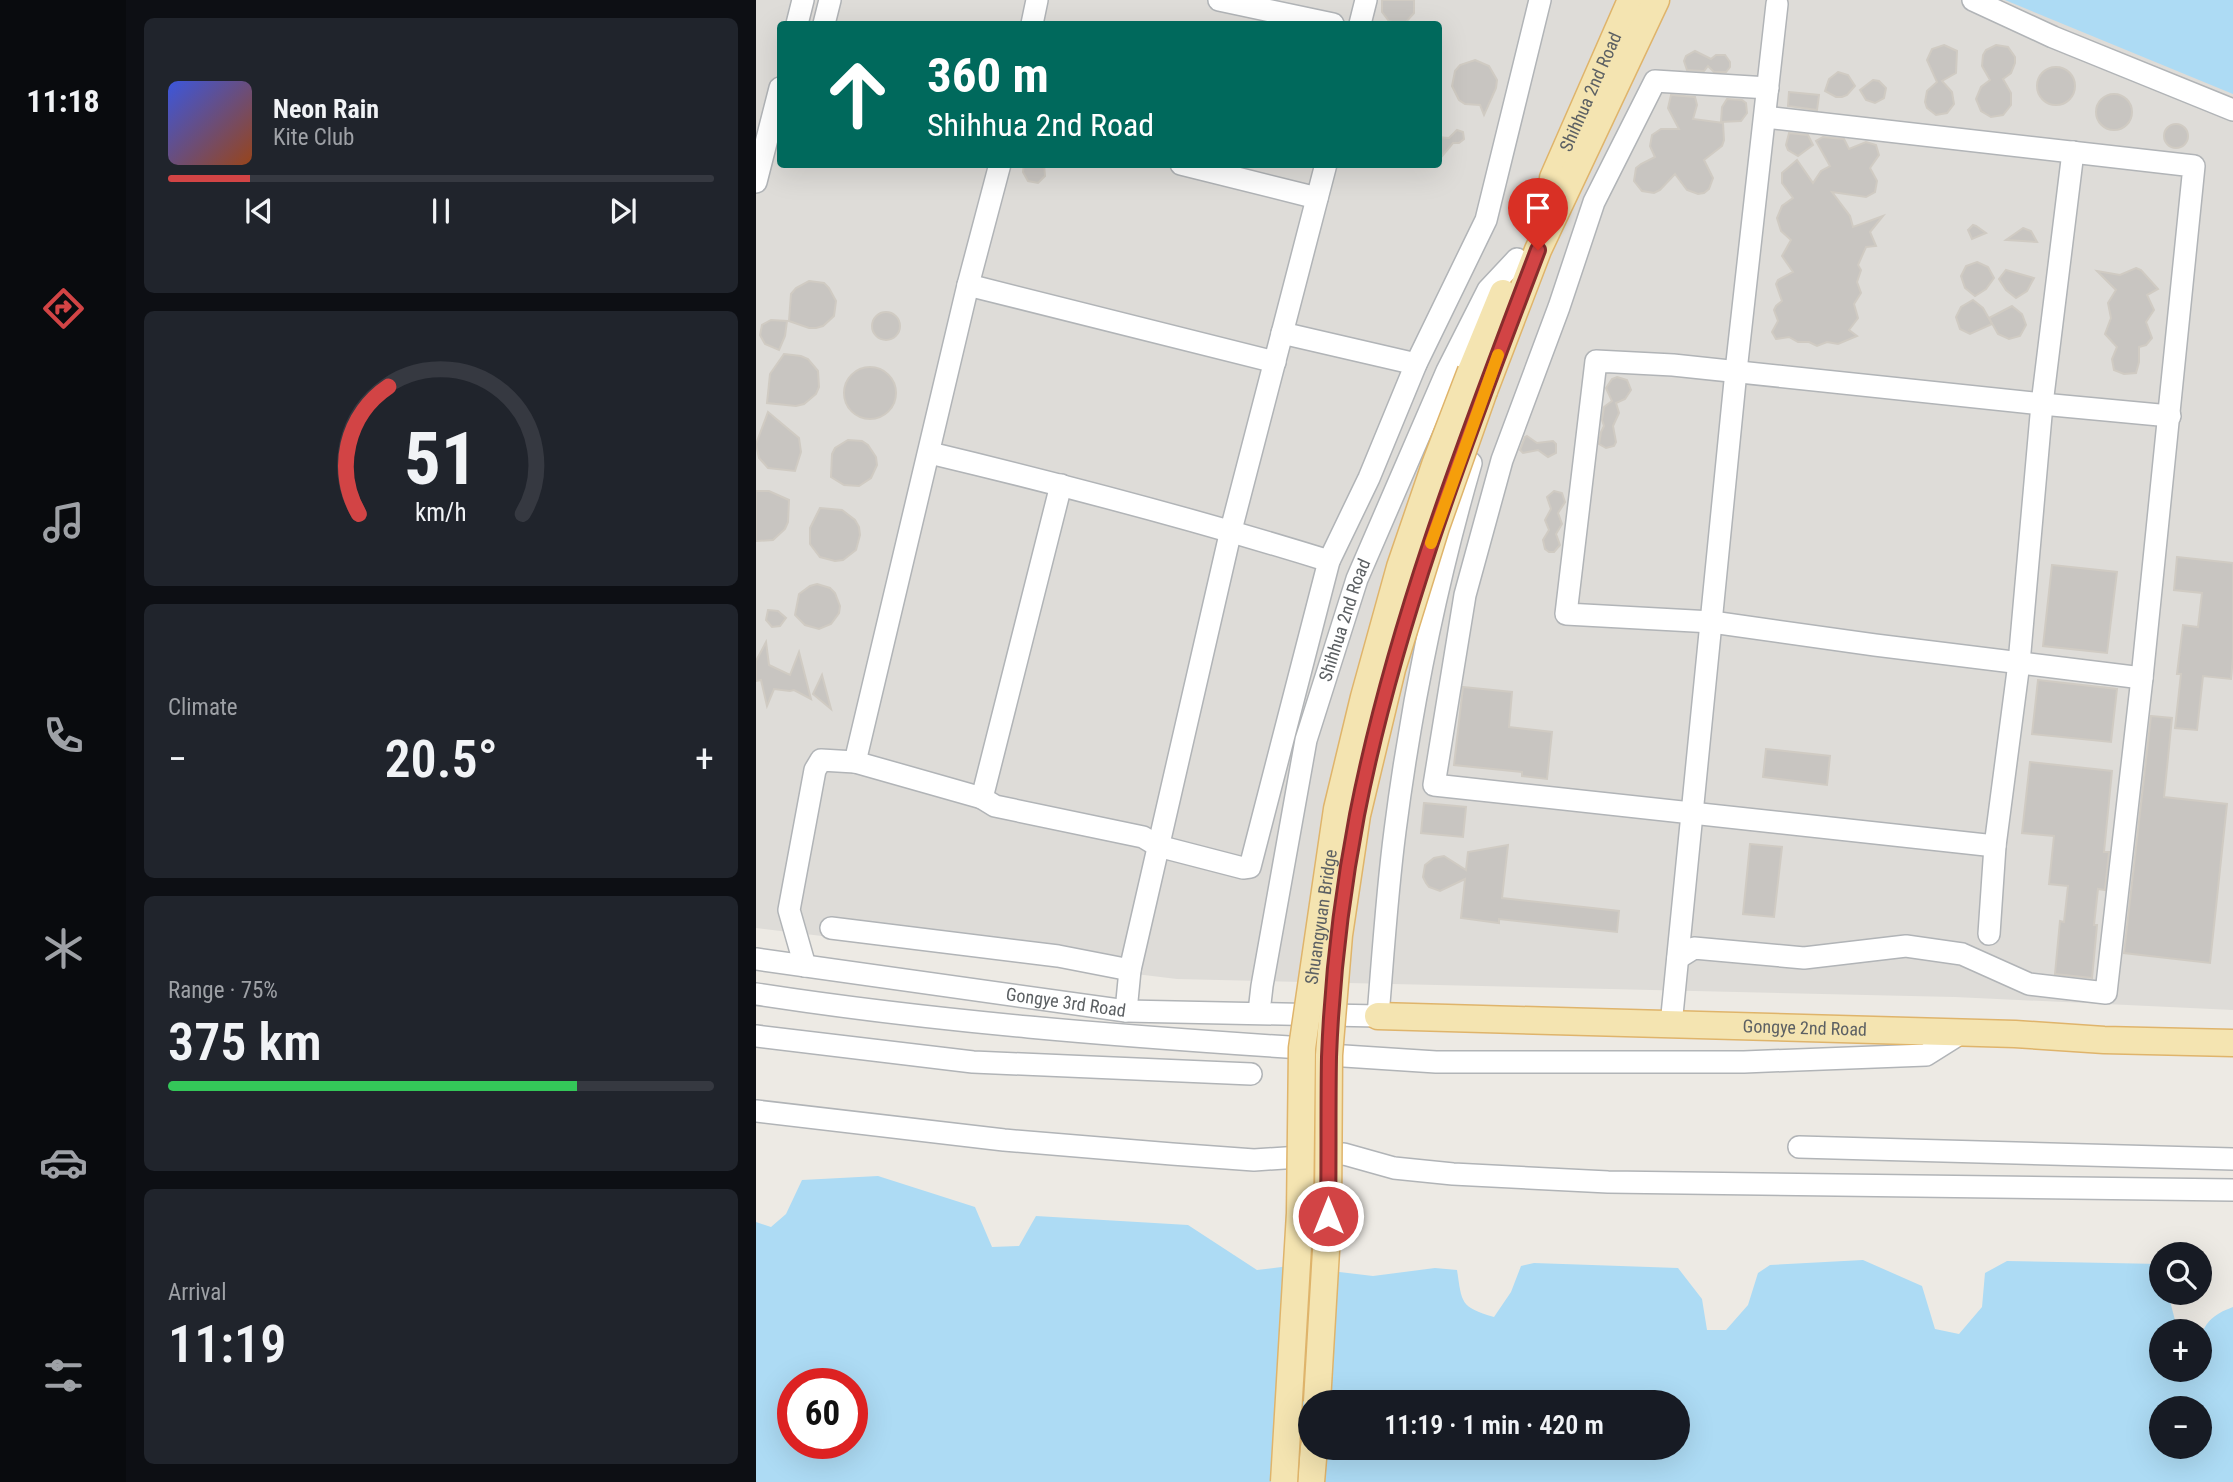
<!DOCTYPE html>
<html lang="en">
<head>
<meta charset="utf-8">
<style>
	body { margin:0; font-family:"Roboto Condensed",sans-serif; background:#20242c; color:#f1f3f6; height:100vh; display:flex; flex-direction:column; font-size:26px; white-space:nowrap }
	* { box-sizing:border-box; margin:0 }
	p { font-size:23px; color:#9ea1a6 }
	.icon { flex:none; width:38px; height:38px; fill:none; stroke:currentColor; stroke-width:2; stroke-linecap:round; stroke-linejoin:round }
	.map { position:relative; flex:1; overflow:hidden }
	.side { display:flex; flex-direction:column; gap:18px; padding:18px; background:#0d0f14; width:630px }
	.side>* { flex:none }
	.banner { position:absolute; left:21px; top:21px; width:665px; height:147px; border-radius:7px; box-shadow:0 7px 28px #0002; background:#00695c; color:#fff; overflow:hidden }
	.controls { position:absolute; left:1393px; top:1242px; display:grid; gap:14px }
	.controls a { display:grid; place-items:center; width:63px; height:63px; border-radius:50%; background:#171b24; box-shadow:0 7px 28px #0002; font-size:35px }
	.speed { position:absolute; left:21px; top:1368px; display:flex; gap:14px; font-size:35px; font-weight:700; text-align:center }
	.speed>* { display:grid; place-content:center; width:91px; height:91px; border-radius:50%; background:#171b24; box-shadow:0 7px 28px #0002; line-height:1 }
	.speed .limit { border:10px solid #d22; background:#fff; color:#111 }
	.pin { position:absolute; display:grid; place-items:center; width:60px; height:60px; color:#fff; margin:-72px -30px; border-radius:50% 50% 50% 0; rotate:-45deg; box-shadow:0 0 7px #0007 }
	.pin .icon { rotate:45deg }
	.me { position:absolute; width:77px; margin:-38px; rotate:0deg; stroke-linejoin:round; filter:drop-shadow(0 0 5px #0008) }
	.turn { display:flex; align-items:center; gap:24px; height:147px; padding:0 35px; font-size:32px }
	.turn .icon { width:91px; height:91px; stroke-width:2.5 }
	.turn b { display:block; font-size:49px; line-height:60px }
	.big { font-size:52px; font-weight:600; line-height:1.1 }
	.side .widget { flex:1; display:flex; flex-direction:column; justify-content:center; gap:10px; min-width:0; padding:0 24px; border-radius:10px; background:#20242c }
	.side .dial { align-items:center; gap:0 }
	.dial svg { height:182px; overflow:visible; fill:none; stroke:#363941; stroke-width:7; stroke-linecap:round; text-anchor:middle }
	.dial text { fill:#f1f3f6; stroke:none }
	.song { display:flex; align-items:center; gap:21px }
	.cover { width:84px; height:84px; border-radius:10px; background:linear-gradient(135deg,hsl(230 70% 55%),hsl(20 70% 35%)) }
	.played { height:7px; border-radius:4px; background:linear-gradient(90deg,#d24445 15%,#363941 15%) }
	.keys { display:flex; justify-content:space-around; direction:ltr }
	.heat { display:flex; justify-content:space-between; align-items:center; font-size:38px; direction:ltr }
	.charge { height:10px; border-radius:5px; background:linear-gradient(90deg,#34c759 75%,#363941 0) }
	.trip { position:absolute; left:542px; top:1390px; width:392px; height:70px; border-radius:35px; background:#171b24; box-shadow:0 7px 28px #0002; font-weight:600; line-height:70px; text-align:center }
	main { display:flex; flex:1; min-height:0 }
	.tab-bar { display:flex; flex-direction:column; width:126px; justify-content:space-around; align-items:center; background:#090b0e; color:#9ea1a6 }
	.tab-bar .icon { width:49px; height:49px }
	.tab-bar .on { color:#d24445 }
	.tab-bar b { font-size:32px; color:#f1f3f6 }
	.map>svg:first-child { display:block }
	.industrial { fill:#dedcd8; fill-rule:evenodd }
	.water { fill:#addbf4; fill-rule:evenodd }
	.building { fill:#c8c5c1; stroke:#d0cbc3; stroke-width:2 }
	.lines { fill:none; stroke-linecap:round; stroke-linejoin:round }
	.minor-casing { stroke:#b1b4b7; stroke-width:24 }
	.major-casing { stroke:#dfb46b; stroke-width:29 }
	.minor { stroke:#fff; stroke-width:21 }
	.major { stroke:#f4e4b1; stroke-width:26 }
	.major-bridge-casing { stroke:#dfb46b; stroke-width:29; stroke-linecap:butt }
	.major-bridge { stroke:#f4e4b1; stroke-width:26 }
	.route-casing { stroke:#882c2d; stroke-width:18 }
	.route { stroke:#d24445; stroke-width:12 }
	.slow { stroke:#f59e0b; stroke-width:12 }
	.labels { text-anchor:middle; stroke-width:7; stroke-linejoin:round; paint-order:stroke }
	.street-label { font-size:18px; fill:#5c6063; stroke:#fff }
</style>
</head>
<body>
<main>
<nav class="tab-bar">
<b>11:18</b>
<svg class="icon on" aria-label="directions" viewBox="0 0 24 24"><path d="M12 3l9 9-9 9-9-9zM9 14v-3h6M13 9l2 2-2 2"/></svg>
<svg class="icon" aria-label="music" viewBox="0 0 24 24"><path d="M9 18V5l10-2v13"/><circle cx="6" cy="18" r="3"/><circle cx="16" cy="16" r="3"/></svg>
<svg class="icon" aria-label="phone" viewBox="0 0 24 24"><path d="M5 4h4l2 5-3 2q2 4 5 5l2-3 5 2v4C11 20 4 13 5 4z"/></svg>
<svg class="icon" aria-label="climate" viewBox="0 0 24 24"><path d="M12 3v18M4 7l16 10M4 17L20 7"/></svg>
<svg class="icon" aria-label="car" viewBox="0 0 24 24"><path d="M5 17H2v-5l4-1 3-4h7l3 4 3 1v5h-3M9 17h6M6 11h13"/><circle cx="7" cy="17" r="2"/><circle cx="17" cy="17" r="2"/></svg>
<svg class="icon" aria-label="filters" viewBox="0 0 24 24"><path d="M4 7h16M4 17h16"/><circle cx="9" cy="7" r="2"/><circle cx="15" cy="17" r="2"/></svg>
</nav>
<section class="side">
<div class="widget">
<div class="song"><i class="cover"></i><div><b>Neon Rain</b><p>Kite Club</p></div></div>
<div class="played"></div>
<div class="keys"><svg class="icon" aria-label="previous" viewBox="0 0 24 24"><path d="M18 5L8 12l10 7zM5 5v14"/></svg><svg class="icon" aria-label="pause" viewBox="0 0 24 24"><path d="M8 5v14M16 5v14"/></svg><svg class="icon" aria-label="next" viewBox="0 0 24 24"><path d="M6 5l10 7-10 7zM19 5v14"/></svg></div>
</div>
<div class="widget dial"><svg viewBox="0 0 100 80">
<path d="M14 69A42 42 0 1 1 86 69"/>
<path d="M14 69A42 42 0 0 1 27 13" stroke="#d24445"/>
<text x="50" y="56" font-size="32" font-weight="700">51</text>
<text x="50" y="72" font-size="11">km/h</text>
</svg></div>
<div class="widget"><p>Climate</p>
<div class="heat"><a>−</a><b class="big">20.5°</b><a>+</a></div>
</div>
<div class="widget"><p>Range · 75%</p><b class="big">375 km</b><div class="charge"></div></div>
<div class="widget"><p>Arrival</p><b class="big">11:19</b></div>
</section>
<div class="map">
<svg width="1477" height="1482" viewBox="0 0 1477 1482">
	<rect width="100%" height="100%" fill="#edeae4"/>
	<path class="industrial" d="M0 0H1477V1010L1199 997 421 979 0 928ZM24 24H682V164H24Z"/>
	<g class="water">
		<polygon points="1249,0 1477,0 1477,94"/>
		<path d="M122 1176 219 1207 236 1247 263 1246 280 1216 432 1225 501 1270 533 1266 617 1276 679 1268 701 1270C706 1303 704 1307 738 1317L755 1292 765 1266 778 1263 922 1268 946 1299 951 1330H970L992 1305 1002 1273 1014 1265 1107 1260 1166 1286 1179 1329 1203 1334 1226 1307 1229 1273 1251 1261 1405 1264V1293H1412L1422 1332H1405V1370H1444C1444 1338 1441 1320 1477 1307V1482H0V1222L15 1227 30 1214 46 1180ZM37 1384H96V1444H37ZM555 1402H922V1447H555ZM1405 1409H1444V1447H1405Z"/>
	</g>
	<g class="building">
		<polygon points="626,0 658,0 658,13 650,22 644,24 633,21 626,12"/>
		<polygon points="1188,45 1201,51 1200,73 1186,81 1196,92 1198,104 1191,113 1180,115 1171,108 1169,102 1171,91 1181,82 1171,60 1176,49"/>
		<polygon points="1240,45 1252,47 1259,57 1259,63 1255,73 1247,79 1255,93 1255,105 1247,115 1235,117 1225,111 1220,99 1225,87 1234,80 1226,66 1227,55 1230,50"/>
		<polygon points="939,51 955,59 960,55 969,55 974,62 974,67 970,72 958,72 952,66 948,71 931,70 928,61 930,56"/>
		<polygon points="719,60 733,66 741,80 740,88 728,115 724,105 709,104 703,100 696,86 699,71 704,65"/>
		<circle cx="1300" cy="86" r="19"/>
		<polygon points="1082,72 1092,75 1099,86 1091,95 1086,97 1080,97 1069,91 1073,79"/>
		<polygon points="1117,80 1123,81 1130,88 1128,98 1119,103 1110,100 1104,90"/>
		<polygon points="1033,92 1063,95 1061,110 1032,106"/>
		<circle cx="1358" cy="112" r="18"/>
		<polygon points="915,95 939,97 941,105 937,119 967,123 968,140 966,146 948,160 957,178 953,189 948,193 942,194 931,190 919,174 904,190 898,193 886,191 878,181 880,168 885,164 899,157 894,146 896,135 905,129 923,129 912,108"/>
		<polygon points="971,99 986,100 990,103 991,113 985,121 965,122 966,107"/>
		<circle cx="1420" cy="136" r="12"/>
		<polygon points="701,130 707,132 708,139 703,143 697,143 682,161 682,137 693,138"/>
		<polygon points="1033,133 1052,135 1057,145 1042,156 1032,150 1030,145"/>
		<polygon points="1067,137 1088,139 1093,149 1110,142 1120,145 1123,155 1114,168 1121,181 1119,192 1110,197 1076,192 1094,216 1097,227 1127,216 1114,232 1120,246 1110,247 1102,265 1105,270 1101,282 1105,293 1098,304 1102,318 1093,330 1101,336 1082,344 1071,342 1061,346 1053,342 1042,342 1033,337 1020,339 1016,332 1022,321 1018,310 1020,306 1026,301 1020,284 1022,280 1037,272 1026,256 1035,240 1025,231 1021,218 1026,206 1037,198 1026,183 1026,173 1041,160 1057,183 1065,171 1074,166 1060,141"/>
		<polygon points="268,164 288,164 289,176 282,183 272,181 267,172"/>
		<polygon points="1217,225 1220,226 1230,233 1216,239 1212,230"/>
		<polygon points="1267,228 1275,231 1281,242 1250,240"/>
		<polygon points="1221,262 1232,267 1238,278 1230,289 1219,296 1209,288 1205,276 1210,266"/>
		<polygon points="1380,268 1385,270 1402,289 1391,295 1398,310 1390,322 1396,338 1390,345 1383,347 1383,362 1380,373 1368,374 1358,370 1356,359 1361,347 1349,334 1355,318 1352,303 1360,290 1341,271 1364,275"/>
		<polygon points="1250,270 1278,278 1271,291 1260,298 1250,290 1243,279"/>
		<polygon points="53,281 68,283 73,288 80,301 78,316 67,326 60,328 53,328 33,321 35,294 40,288"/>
		<polygon points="1217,300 1227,308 1236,324 1214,334 1204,329 1200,317 1205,307"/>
		<polygon points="1256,306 1266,314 1270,325 1264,336 1253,339 1242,334 1233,318"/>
		<circle cx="130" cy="326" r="14"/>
		<polygon points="15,320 31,321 29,336 23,350 9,344 4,335 6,325"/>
		<polygon points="28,354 45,356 52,359 62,371 63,387 60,394 48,404 40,406 11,403 14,374"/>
		<circle cx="114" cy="393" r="26"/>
		<polygon points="861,377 871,380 875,390 869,399 860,403 863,413 857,426 860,442 858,446 850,448 843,444 845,432 848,426 846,420 848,407 856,401 850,388 856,379"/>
		<polygon points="12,412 43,438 45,452 39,471 12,468 3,458 0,444"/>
		<polygon points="771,436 781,443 797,441 800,444 800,453 792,457 782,450 767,453 764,450 769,437"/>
		<polygon points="92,440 106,441 112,445 120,457 121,465 115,478 103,486 88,485 75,477 76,454 79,448"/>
		<polygon points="0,491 13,491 33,500 32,522 29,529 17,540 0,541"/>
		<polygon points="798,491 806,493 809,502 802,513 806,524 800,534 804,545 798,552 793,552 789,549 787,540 793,530 789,520 795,509 791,497"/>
		<polygon points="64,508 86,510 99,520 103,527 104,535 100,550 87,560 79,561 64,557 54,544 54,528"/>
		<polygon points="1421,557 1477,563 1477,657 1475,679 1447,676 1441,730 1419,728 1425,674 1421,674 1427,625 1442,627 1446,593 1418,590"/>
		<polygon points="1296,565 1361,572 1351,653 1287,646"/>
		<polygon points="61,584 74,588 79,593 84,606 83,613 75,624 63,629 49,625 39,615 43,594 54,586"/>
		<polygon points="12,610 22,611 30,618 24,626 16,627 10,620"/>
		<polygon points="10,642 13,665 34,675 43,652 55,699 38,690 34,691 18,689 11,706 5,680 0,681 0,661"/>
		<polygon points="66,675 75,709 57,694"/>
		<polygon points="1282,680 1361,689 1355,742 1276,734"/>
		<polygon points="707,687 756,692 753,727 796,732 791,779 766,776 766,772 698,765"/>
		<polygon points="1395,716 1416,718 1408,797 1471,804 1454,963 1368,953"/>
		<polygon points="1010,749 1074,756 1071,785 1007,777"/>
		<polygon points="1274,762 1356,771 1348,852 1353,852 1349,890 1342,889 1338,925 1341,925 1336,978 1299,974 1304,921 1308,922 1312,886 1293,884 1298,836 1266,833"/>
		<polygon points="668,803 710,807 707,837 665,833"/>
		<polygon points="994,844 1026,847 1018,917 987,914"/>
		<polygon points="752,845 746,898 863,911 861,932 743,919 743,923 705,918 709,879 684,891 673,887 670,883 667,877 669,865 678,858 688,856 710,870 712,852"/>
	</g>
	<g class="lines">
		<defs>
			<g id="minor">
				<polyline points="463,0 577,24"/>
				<polyline points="1217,0 1297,37 1477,110"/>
				<polyline points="41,24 47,0"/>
				<polyline points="68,24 74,0"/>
				<polyline points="276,24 281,0"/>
				<polyline points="604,24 610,0"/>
				<polyline points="1012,88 899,81 838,202 803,307 746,460 709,595 678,785 1239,846"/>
				<polyline points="425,164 561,198"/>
				<polyline points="0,182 24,88"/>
				<polyline points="212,285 519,362"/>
				<polyline points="526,333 660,364"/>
				<path d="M174 453C308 485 441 520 573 561"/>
				<polyline points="305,485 226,798 239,806 387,837 402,846 487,868 494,867 573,561 613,478 660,364 730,220 784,0"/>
				<polyline points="1386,678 1119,645 956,622 810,614 840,361 917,365 1286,404 1414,416"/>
				<polyline points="99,762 212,285 244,164"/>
				<polyline points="75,928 302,956 374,970"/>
				<polyline points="1233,934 1239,846 1263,663 1286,404 1317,152"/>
				<polyline points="922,958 938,948 1048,958 1150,946 1206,954 1273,984 1350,993 1386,678 1438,166 1009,117"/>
				<path id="s1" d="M0 959 370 1011 622 1016C627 955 631 892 639 831 655 706 680 584 715 463"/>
				<polyline points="49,966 33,910 59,770 65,760 99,762 226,798"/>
				<path d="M0 994C181 1022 364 1036 546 1048"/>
				<polyline points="370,1011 374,970 475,530 570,164"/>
				<path id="s2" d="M503 1012 506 986 550 740 601 579 691 371 732 290 761 259"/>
				<polyline points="915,1025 980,371 1021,4"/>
				<polyline points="0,1036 217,1062 495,1074"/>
				<polyline points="573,1055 680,1062 988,1062 1170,1055 1205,1033"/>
				<polyline points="0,1111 248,1140 416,1154 498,1160 588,1154 638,1168 697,1174 852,1182 1477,1190"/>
				<polyline points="1043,1147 1477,1159"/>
			</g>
			<g id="major">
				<path id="s3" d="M797 178 875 0"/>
				<polyline points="715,371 747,293"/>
				<polyline points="728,391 782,250 900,0"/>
				<path id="s4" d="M622 1016 1259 1034 1348 1040 1477 1043"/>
				<polyline points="555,1482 558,1447"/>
			</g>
		</defs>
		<use href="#minor" class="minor-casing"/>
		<use href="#major" class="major-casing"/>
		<use href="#minor" class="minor"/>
		<use href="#major" class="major"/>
		<defs>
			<g id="major-bridge">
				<polyline points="561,1402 572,1217 573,1055 583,935 601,815 636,669 680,527 728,391"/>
				<path id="s5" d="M528 1482 544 1213 546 1048 581 809 608 697 644 567 679 465 715 371"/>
			</g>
		</defs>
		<use href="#major-bridge" class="major-bridge-casing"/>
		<use href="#major-bridge" class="major-bridge"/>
	</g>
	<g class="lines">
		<defs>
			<path id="route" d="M572 1216C573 1163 572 1110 573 1057 576 977 586 894 601 815 639 621 712 434 782 250"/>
		</defs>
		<use href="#route" class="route-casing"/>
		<use href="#route" class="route"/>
		<polyline class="slow" points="675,543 742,355"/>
	</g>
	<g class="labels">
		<g class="street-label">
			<text dy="6" stroke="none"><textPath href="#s3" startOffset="94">Shihhua 2nd Road</textPath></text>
			<text dy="6" stroke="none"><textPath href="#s2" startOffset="402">Shihhua 2nd Road</textPath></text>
			<text dy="6" stroke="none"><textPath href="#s5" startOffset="567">Shuangyuan Bridge</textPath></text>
			<text dy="6" stroke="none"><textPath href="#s1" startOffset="313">Gongye 3rd Road</textPath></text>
			<text dy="6" stroke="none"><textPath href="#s4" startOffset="427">Gongye 2nd Road</textPath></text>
		</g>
	</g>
</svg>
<div class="controls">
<a><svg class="icon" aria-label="search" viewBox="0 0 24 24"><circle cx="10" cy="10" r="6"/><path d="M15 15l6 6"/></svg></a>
<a>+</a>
<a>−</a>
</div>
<div class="speed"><div class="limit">60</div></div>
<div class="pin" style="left:782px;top:250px;background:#d93025"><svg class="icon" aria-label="arrive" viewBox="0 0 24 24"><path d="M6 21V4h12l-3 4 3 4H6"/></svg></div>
<svg class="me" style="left:572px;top:1216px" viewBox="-20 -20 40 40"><circle r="17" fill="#d24445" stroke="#fff" stroke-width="3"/><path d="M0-11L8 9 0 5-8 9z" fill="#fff"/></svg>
<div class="trip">11:19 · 1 min · 420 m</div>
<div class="banner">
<div class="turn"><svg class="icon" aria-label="ahead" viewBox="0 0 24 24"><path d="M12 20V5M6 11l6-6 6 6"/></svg><div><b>360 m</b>Shihhua 2nd Road</div></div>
</div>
</div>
</main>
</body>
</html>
